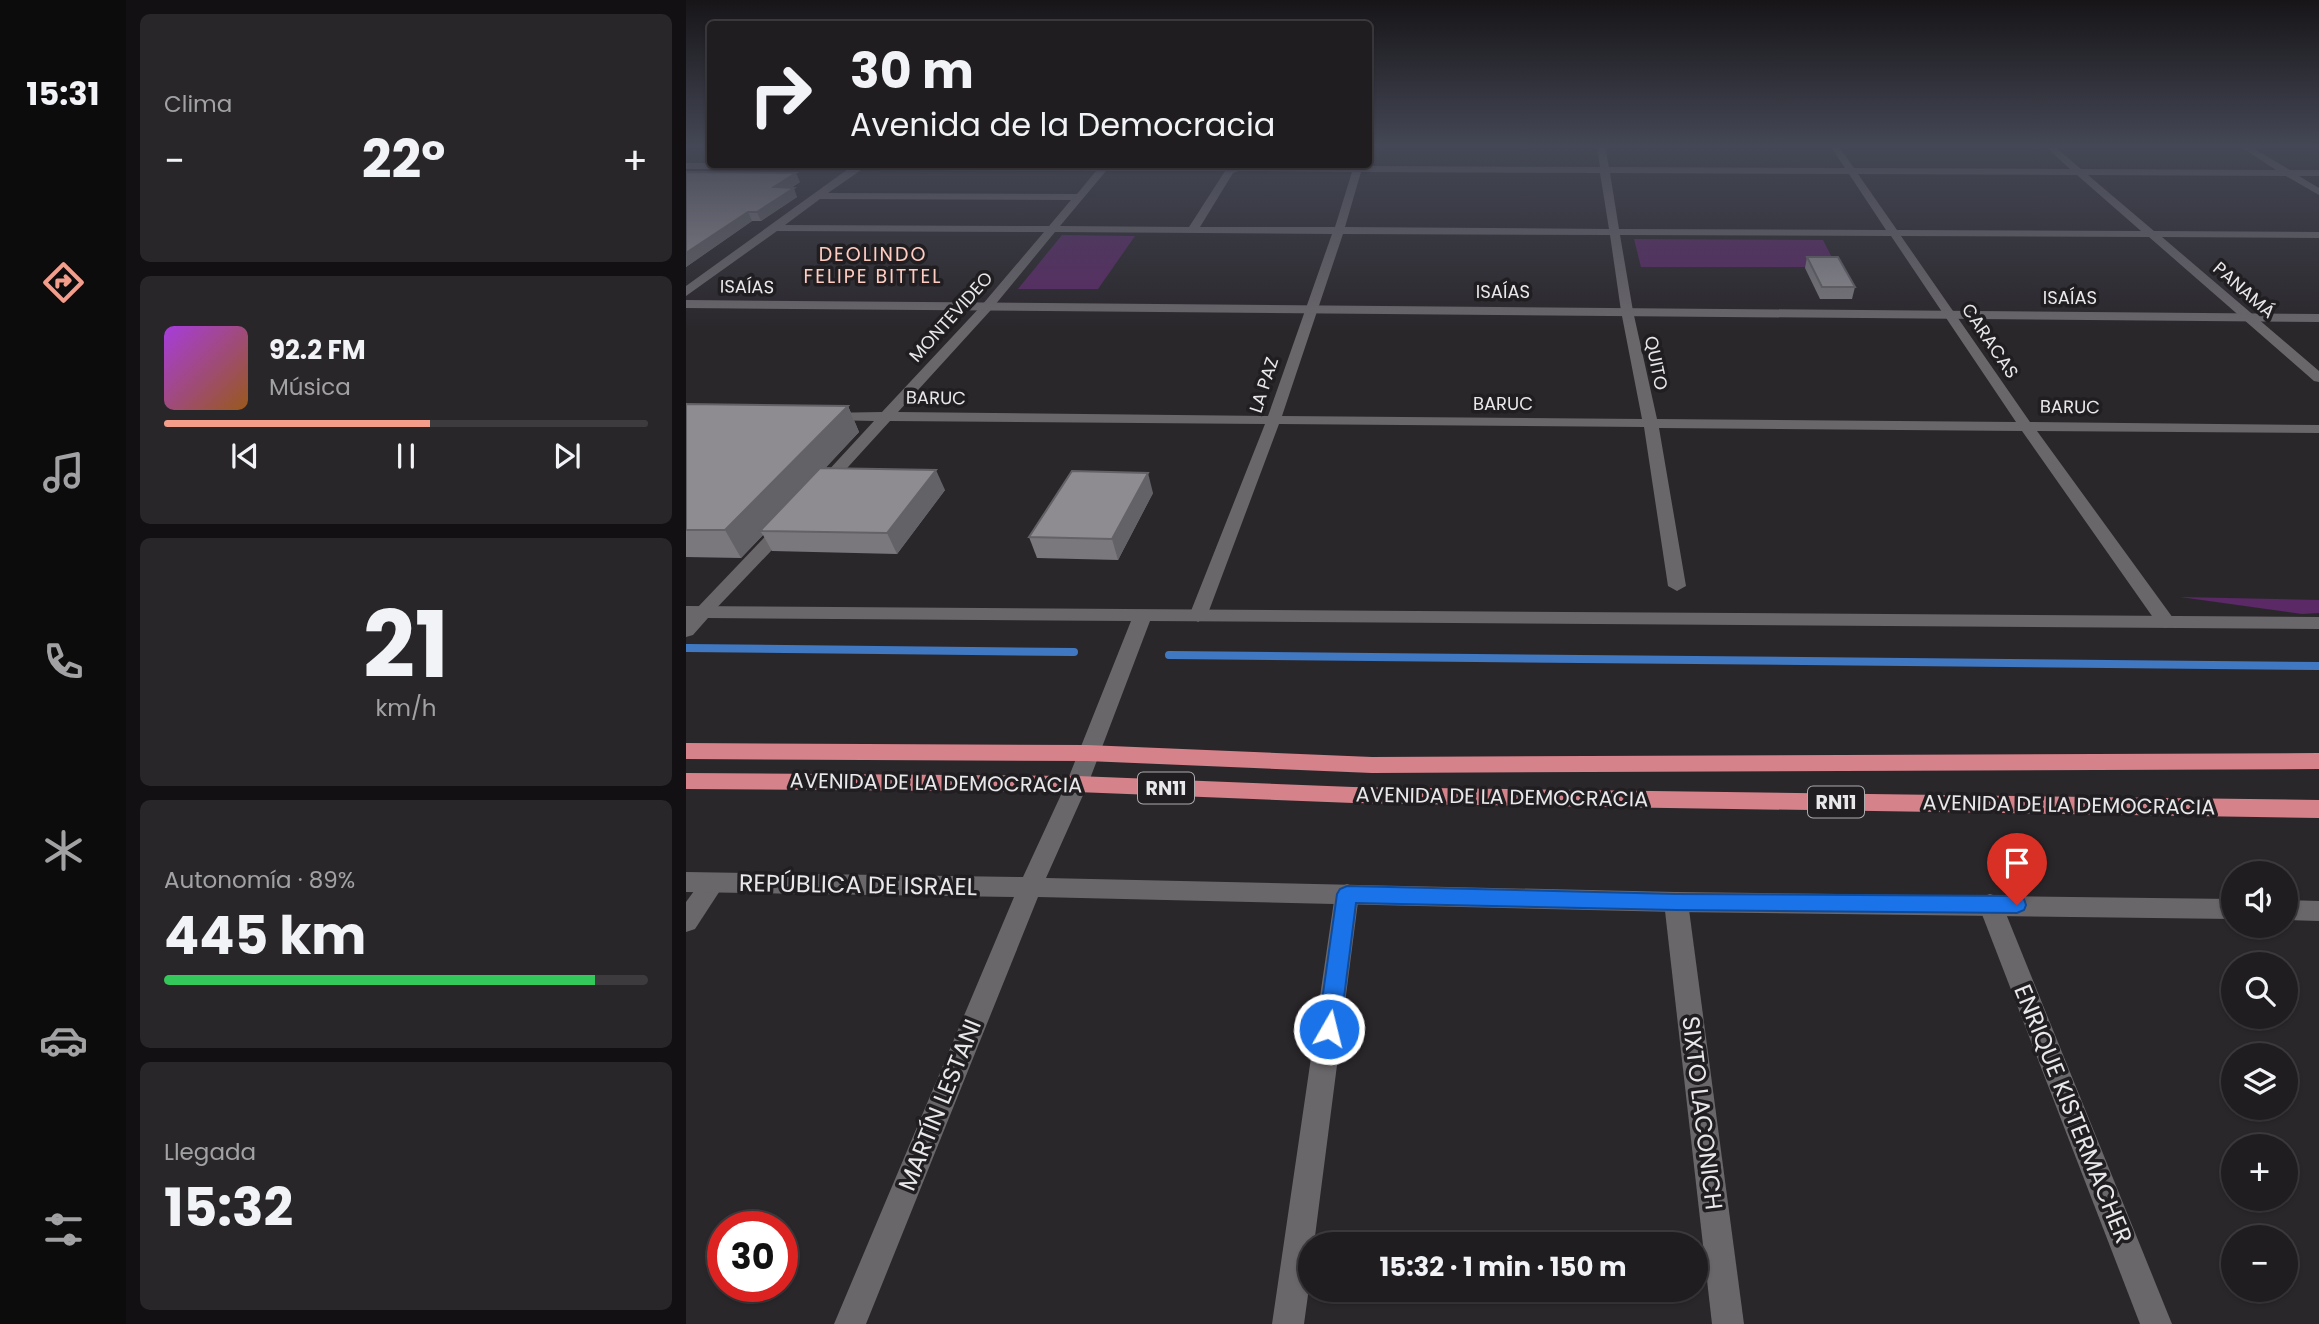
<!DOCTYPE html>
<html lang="es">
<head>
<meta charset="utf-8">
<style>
	body { margin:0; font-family:Poppins,sans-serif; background:#282629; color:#f1f3f6; height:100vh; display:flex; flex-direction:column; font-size:26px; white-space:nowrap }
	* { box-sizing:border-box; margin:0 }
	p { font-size:23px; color:#a2a2a5 }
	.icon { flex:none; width:38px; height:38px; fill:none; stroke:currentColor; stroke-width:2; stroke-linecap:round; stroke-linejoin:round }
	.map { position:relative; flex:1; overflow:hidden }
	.details { display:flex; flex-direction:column; gap:14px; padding:14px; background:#121012; width:560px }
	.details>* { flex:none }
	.guide { position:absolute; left:21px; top:21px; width:665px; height:147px; border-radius:7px; box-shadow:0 2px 5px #0004,0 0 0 2px #3d3b3e; background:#201d20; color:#f1f3f6; overflow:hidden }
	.controls { position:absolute; left:1535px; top:861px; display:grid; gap:14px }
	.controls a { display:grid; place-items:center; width:77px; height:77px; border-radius:50%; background:#201d20; box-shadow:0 2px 5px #0004,0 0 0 2px #3d3b3e; font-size:35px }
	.speed { position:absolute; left:21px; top:1211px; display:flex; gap:14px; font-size:35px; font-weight:700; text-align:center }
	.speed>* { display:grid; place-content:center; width:91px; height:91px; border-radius:50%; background:#201d20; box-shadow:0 2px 5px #0004,0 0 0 2px #3d3b3e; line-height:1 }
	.speed .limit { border:10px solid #d22; background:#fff; color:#111 }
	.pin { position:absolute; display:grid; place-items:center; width:60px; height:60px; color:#fff; margin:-72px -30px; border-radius:50% 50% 50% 0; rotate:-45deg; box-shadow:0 0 7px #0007 }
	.pin .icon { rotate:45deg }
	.me { position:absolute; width:77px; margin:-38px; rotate:8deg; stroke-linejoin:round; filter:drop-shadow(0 0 5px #0008) }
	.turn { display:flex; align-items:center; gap:24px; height:147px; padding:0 28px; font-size:32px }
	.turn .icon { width:91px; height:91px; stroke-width:2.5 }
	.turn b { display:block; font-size:49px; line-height:60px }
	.big { font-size:52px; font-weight:700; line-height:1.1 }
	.details .tile { flex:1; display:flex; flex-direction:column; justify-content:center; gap:10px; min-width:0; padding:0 24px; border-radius:10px; background:#282629 }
	.details .dial { align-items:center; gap:0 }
	.dial b { font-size:91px; line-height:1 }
	.song { display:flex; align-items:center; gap:21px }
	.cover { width:84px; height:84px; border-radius:10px; background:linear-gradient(135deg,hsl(280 70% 55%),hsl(30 70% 35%)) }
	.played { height:7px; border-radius:4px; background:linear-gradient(90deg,#f49d8b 55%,#3d3b3e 55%) }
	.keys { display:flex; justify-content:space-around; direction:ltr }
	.heat { display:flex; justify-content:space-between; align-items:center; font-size:38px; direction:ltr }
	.charge { height:10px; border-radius:5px; background:linear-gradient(90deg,#34c759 89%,#3d3b3e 0) }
	.trip { position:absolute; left:612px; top:1232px; width:410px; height:70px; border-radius:35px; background:#201d20; box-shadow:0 2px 5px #0004,0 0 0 2px #3d3b3e; font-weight:700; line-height:70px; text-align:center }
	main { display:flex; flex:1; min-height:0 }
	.menu { display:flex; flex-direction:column; width:126px; justify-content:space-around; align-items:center; background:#0d0c0d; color:#a2a2a5 }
	.menu .icon { width:49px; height:49px }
	.menu .on { color:#f49d8b }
	.menu b { font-size:32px; color:#f1f3f6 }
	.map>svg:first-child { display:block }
	.green { fill:#5a2966 }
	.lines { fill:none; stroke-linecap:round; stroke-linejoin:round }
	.stream { stroke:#4178c2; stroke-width:8 }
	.minor { fill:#6a676b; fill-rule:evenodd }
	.tertiary { fill:#6a676b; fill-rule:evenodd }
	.trunk { fill:#d5828a; fill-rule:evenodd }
	.wall { fill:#7a787d }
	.shaded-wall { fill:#636266 }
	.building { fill:#8e8c91; stroke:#636266; stroke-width:2 }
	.route { fill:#1a73e8; stroke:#114b97; stroke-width:2 }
	.labels { text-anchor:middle; stroke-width:7; stroke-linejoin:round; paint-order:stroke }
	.far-street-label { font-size:18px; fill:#e8e7e9; stroke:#201e21 }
	.far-neighbourhood-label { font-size:19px; letter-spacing:2px; fill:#ffccc1; stroke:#201e21 }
	.shield { fill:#201e21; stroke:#acabad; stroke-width:2 }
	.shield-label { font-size:19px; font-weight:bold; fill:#e8e7e9 }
	.street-label { font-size:21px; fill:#e8e7e9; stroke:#201e21 }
	.near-street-label { font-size:24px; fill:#e8e7e9; stroke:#201e21 }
</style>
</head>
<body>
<main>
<nav class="menu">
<b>15:31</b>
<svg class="icon on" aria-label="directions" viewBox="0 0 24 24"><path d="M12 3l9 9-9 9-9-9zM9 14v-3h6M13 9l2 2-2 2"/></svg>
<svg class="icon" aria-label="music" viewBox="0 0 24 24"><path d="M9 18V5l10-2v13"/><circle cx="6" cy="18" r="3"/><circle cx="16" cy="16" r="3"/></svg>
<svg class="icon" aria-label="phone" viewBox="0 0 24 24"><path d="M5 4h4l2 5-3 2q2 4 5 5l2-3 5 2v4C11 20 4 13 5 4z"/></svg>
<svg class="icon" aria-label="climate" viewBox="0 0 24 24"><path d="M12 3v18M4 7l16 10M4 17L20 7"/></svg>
<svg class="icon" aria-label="car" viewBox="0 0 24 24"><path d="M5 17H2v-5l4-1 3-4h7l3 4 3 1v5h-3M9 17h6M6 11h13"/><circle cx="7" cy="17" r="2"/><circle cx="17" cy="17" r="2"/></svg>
<svg class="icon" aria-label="filters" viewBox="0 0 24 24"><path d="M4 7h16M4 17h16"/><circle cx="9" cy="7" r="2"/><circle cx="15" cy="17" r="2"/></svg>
</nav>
<section class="details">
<div class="tile"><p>Clima</p>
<div class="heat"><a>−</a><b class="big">22°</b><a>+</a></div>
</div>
<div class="tile">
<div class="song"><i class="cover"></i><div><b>92.2 FM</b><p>Música</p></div></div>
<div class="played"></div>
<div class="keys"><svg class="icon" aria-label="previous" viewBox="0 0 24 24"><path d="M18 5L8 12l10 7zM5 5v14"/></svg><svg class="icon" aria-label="pause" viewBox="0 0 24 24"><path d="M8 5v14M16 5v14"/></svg><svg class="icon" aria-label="next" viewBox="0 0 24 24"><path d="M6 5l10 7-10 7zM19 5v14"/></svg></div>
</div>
<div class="tile dial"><b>21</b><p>km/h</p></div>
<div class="tile"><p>Autonomía · 89%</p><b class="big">445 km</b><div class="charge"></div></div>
<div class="tile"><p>Llegada</p><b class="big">15:32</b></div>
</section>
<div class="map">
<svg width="1633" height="1324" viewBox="0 0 1633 1324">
	<rect width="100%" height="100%" fill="#2a272b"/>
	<g class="green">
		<polygon points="376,235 449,236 412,289 332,289"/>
		<polygon points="948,239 1137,240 1151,267 955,267"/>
		<polygon points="1494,597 1633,600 1633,613 1616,614"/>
	</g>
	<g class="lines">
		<g class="stream">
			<polyline points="1,648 388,652"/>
			<polyline points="483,655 1633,666"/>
		</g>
		<g class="minor">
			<path d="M911 147H919L923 167 1159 168 1145 147H1153L1168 168 1384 169 1360 147H1369L1395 169 1590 170 1555 147H1565L1604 170H1633V176H1613L1633 188V195L1600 176 1402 175 1468 231 1633 232V238L1476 237 1633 371V382L1628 381 1463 237 1215 236 1344 422 1633 425V433L1351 431 1487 618 1489 622 1480 628 1473 626 1336 431 973 428 1000 586 991 591 982 586 958 427 593 424 521 616 512 622 503 616 579 424 204 421 142 489 136 491 128 486 188 421 141 420 136 419V413L196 412 296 305 358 232 91 231 0 296V286L162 169H0V163L914 167ZM175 170 410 171 391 194 142 193ZM420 171H539L503 227 374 226ZM553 171 666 172 649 227H514L547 173ZM675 172 914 173 923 229 659 227ZM924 173 1163 174 1200 230 933 229ZM1172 174 1391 175 1455 231 1211 230ZM134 199 385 200 363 226 99 225ZM369 232 646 234 582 416 212 412 304 311ZM657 234 924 235 935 311 956 419 596 416ZM934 235 1205 236 1330 422 971 419 947 311Z"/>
			<polygon points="99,521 105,522 107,526 105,530 23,616 11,616 8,612 11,608 93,522"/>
			<polygon points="27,873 35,876 39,883 9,929 0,932 0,902 19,876"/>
			<polygon points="661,884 669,887 673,894 628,1244 625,1244 625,1273 618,1324 586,1324 649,894 653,887"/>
			<polygon points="990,892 999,895 1002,902 1058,1324 1026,1324 978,902 981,895"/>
			<polygon points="1304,894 1313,897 1316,904 1486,1324 1454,1324 1292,904 1295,897"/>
		</g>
		<g class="tertiary">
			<polygon points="0,300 1633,314 1633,322 0,308"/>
			<polygon points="0,606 1633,617 1633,629 464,621 402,784 360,878 990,892 1547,899 1547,919 990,912 352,897 180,1324 148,1324 328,897 0,892 0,872 337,877 380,784 445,621 22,618 7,635 0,637"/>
			<polygon points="1600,900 1633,901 1633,921 1600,920"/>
		</g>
		<g class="trunk">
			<polygon points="0,743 401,745 686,757 1633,753 1633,769 686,773 401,761 0,759"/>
			<polygon points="0,773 391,776 667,787 1633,800 1633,818 667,803 391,792 0,789"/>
		</g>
	</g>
	<g class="wall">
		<polygon points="0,172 114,182 105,188 111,197 75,221 66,221 0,267"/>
		<polygon points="1121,257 1169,287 1166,299 1134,299 1119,268"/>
		<polygon points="0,404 162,406 173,432 139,468 259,490 211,554 86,551 77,535 55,558 0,557"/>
		<polygon points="467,493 432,560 351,558 343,537"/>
	</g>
	<g class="shaded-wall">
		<polygon points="110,173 114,182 92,196 88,187"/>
		<polygon points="108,188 111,197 75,221 71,212"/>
		<polygon points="62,212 66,221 0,267 0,253"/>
		<polygon points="162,406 173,432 81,531 74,531 77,535 55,558 39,530"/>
		<polygon points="250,470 259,490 211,554 201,533"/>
		<polygon points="462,473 467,493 432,560 426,539"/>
	</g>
	<g class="building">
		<polygon points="0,172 110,173 88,187 108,188 71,212 62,212 0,253"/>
		<polygon points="1121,257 1152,257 1169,287 1136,287"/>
		<polygon points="0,404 162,406 39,530 0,530"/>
		<polygon points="134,468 250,470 201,533 74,531"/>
		<polygon points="386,471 462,473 426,539 343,537"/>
	</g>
	<linearGradient id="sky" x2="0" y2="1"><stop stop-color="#171518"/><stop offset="0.44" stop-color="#444755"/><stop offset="1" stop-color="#444755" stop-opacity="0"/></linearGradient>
	<rect width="1633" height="332" fill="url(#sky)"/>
	<polygon class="route" points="661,886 990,894 1331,896 1338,899 1340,905 1338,910 1331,913 990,910 670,903 654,1029 650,1036 643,1039 635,1036 632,1029 651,894 654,889"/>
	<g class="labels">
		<g class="far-street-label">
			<text transform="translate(61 287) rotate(1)" y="6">ISAÍAS</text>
			<text transform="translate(1558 290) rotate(41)" y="6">PANAMÁ</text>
			<text x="817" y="298">ISAÍAS</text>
			<text x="1384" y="304">ISAÍAS</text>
			<text transform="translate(265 317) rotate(-48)" y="6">MONTEVIDEO</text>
			<text transform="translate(1304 341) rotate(56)" y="6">CARACAS</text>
			<text transform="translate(970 363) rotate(78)" y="6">QUITO</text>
			<text transform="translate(578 385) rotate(-72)" y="6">LA PAZ</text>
			<text transform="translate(250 398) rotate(1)" y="6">BARUC</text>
			<text x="817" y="410">BARUC</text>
			<text transform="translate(1384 407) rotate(1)" y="6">BARUC</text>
		</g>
		<g class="far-neighbourhood-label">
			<text x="187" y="261">DEOLINDO<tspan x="187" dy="22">FELIPE BITTEL</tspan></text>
		</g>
		<g class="shield">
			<rect x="452" y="772.5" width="56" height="31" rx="5"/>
			<rect x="1122" y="786.5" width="56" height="31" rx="5"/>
		</g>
		<g class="shield-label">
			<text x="480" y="795">RN11</text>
			<text x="1150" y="809">RN11</text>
		</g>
		<g class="street-label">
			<text transform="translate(250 783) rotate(1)" y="7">AVENIDA DE LA DEMOCRACIA</text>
			<text transform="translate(816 797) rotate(1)" y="7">AVENIDA DE LA DEMOCRACIA</text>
			<text transform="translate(1383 805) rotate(1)" y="7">AVENIDA DE LA DEMOCRACIA</text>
		</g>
		<g class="near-street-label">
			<text transform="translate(172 885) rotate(1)" y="8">REPÚBLICA DE ISRAEL</text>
			<text transform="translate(254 1105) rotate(-68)" y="8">MARTÍN LESTANI</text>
			<text transform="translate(1016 1113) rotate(83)" y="8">SIXTO LACONICH</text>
			<text transform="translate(1387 1114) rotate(68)" y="8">ENRIQUE KISTERMACHER</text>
		</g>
	</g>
</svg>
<div class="controls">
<a><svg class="icon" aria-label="sound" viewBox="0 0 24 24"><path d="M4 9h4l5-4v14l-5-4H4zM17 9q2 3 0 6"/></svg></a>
<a><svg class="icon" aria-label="search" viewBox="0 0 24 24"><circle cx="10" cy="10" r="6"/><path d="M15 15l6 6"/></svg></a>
<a><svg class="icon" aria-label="layers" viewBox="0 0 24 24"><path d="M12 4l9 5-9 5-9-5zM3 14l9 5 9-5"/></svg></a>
<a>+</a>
<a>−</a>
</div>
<div class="speed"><div class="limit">30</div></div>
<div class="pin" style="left:1331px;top:905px;background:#d93025"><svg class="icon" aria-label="arrive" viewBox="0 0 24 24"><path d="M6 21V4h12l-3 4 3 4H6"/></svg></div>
<svg class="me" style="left:643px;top:1029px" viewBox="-20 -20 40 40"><circle r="17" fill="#1a73e8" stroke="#fff" stroke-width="3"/><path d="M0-11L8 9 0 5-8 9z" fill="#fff"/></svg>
<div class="trip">15:32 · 1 min · 150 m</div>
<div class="guide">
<div class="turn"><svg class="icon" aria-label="right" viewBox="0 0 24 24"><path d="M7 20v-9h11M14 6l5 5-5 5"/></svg><div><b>30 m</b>Avenida de la Democracia</div></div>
</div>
</div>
</main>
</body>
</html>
